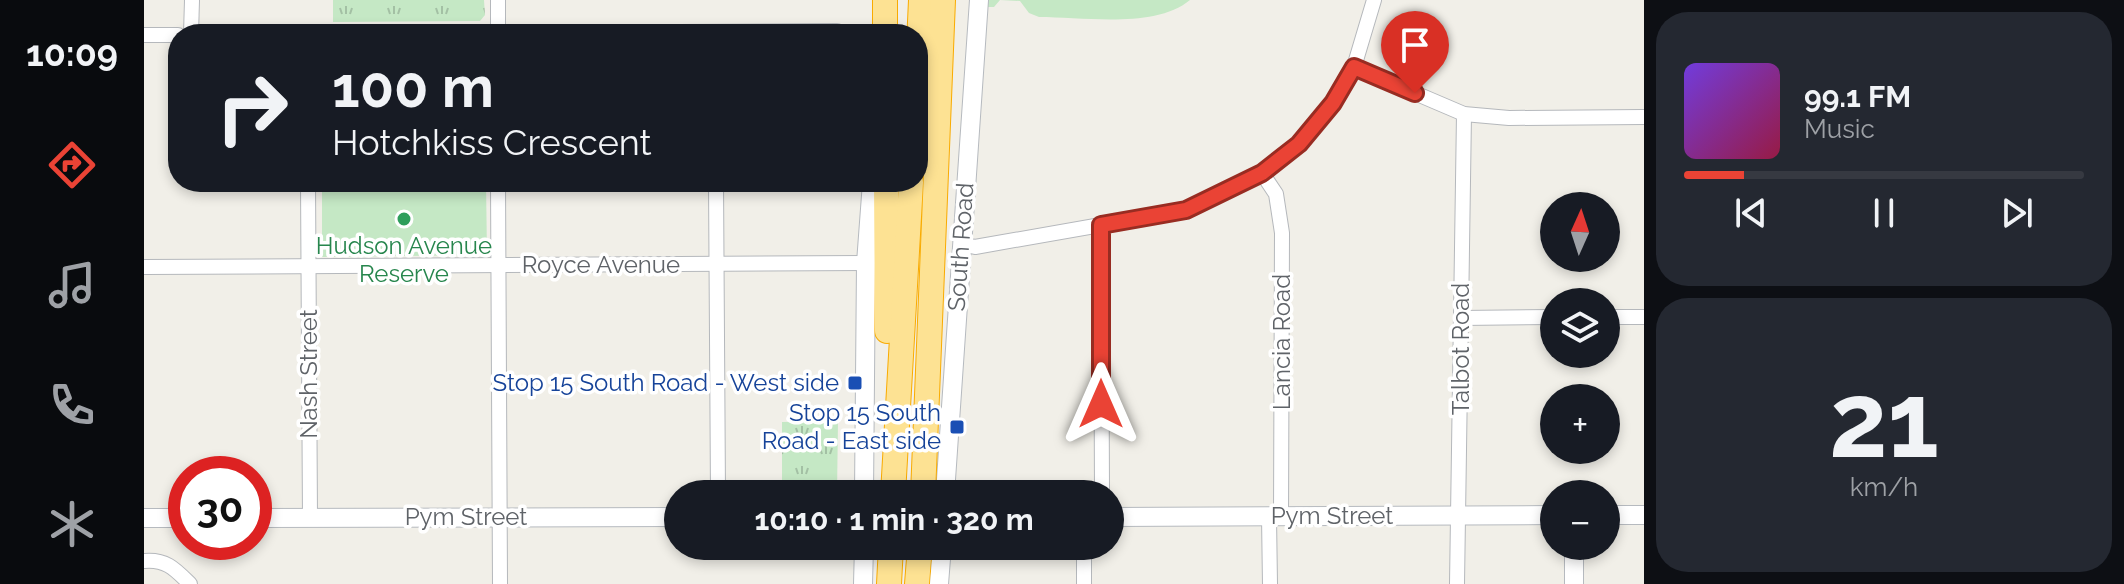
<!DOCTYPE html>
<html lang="en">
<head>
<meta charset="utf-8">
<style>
	body { margin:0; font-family:Raleway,sans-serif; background:#242831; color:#f1f3f6; height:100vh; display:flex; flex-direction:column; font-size:30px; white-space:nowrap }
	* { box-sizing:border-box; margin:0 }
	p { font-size:26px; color:#9ea1a6 }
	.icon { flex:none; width:44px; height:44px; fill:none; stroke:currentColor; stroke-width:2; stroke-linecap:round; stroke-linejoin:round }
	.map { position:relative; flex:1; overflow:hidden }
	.sheet { display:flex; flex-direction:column; gap:12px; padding:12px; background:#0d0f14; width:480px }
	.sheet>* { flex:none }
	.top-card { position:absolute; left:24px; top:24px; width:760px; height:168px; border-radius:32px; box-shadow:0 4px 12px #0003; background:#171b24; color:#f1f3f6; overflow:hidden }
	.needle { width:52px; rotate:3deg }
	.buttons { position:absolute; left:1396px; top:192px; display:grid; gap:16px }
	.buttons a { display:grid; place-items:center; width:80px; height:80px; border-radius:50%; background:#171b24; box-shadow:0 4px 12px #0003; font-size:40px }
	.speed { position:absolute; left:24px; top:456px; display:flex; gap:16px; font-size:40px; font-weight:700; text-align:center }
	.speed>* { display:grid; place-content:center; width:104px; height:104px; border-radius:50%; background:#171b24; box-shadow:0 4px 12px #0003; line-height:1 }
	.speed .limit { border:12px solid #d22; background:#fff; color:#111 }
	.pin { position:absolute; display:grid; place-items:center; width:68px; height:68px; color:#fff; margin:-82px -34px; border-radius:50% 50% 50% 0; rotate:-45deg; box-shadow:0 0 8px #0007 }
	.pin .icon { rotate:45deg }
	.me { position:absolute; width:88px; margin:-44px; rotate:0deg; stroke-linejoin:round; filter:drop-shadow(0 0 6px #0008) }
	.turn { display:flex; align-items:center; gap:28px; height:168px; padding:0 32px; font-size:36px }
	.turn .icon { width:104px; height:104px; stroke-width:2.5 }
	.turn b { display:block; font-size:56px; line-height:68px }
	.sheet .tile { flex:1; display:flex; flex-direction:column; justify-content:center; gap:12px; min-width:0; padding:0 28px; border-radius:32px; background:#242831 }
	.sheet .dial { align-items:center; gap:0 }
	.dial b { font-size:104px; line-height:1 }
	.song { display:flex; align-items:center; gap:24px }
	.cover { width:96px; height:96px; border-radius:12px; background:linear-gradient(135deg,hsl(260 70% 55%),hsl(340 70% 35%)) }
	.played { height:8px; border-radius:4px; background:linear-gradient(90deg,#ea4335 15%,#363941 15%) }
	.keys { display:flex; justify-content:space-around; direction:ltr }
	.trip { position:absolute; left:520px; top:480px; width:460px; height:80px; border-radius:40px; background:#171b24; box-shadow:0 4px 12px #0003; font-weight:700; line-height:80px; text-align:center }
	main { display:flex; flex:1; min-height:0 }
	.tabs { display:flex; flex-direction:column; width:144px; justify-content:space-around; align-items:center; background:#090b0e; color:#9ea1a6 }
	.tabs .icon { width:56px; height:56px }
	.tabs .current { color:#ea4335 }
	.tabs b { font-size:36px; color:#f1f3f6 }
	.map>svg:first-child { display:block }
	.grass { fill:url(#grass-tufts) }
	.green { fill:#c5e8c5 }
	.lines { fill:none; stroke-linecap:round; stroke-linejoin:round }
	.street-casing { stroke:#b5b8bc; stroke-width:16 }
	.secondary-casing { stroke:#b6babf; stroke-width:20 }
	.highway-casing { stroke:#f9ab00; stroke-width:26 }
	.street { stroke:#fff; stroke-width:14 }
	.secondary { stroke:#fff; stroke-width:18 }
	.highway { stroke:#fde293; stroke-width:24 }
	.route-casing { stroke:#982c22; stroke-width:20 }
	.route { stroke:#ea4335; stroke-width:14 }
	.leisure-dot { fill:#2e9e5b; stroke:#fff; stroke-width:3 }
	.transit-dot { fill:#1a4fb4; stroke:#fff; stroke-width:3 }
	.labels { text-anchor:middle; stroke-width:7; stroke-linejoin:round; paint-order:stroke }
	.leisure-label { font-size:24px; fill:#27864d; stroke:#fff }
	.street-label { font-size:24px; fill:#5f6368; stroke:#fff }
	.transit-label { font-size:24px; fill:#164399; stroke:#fff; text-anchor:end }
</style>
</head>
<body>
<main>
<nav class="tabs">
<b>10:09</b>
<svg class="icon current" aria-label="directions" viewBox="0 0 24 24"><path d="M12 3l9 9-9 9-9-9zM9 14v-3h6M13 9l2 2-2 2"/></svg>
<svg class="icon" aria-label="music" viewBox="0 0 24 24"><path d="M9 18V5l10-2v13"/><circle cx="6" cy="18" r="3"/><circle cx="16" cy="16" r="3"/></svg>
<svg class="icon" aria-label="phone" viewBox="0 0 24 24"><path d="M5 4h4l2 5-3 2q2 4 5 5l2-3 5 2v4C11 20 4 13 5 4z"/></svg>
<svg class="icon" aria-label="climate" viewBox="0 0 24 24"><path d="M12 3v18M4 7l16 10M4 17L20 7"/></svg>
</nav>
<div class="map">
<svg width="1500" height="584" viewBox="0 0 1500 584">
	<defs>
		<pattern id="grass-tufts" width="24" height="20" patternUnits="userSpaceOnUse" patternTransform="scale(2)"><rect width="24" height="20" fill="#c5e8c5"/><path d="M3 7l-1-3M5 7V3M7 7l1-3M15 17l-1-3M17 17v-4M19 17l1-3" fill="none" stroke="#a3c0a4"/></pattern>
	</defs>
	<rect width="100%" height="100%" fill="#f1efe8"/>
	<g class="grass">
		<polygon points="189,0 340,0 341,15 336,21 189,22"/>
		<polygon points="694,421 693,494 638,494 638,422"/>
	</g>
	<g class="green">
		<path d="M844 0H1046C1011 29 940 17 895 17L885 13 876 1 856 0 850 7H843Z"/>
		<polygon points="178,182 342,182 343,255 178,257"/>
	</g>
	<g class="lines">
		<defs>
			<g id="street">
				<polyline points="47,34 48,0"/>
				<polyline points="217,34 693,31"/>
				<polyline points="354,34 354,0"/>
				<polyline points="0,35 34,35"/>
				<polyline points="1210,67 1320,114 1365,118 1500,117"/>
				<polyline points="1118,173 1132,194 1138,233 1137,517"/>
				<polyline points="164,182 166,518"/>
				<polyline points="354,182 356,584"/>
				<polyline points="572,182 574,494"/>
				<polyline points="957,225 958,494"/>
				<polyline points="817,244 831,247 1042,210 1118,173 1155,144 1189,103 1210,67 1230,0"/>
				<polyline points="0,267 722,263"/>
				<polyline points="1462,317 1500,317"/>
				<polyline points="1317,318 1410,317"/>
				<polyline points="1125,517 1126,584"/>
				<path d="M0 561C22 559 31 569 46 584"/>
				<polyline points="940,584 940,546"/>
				<polyline points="1313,584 1320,114"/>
			</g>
			<g id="secondary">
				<polyline points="720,494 722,263 728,182"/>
				<polyline points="801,494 835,0"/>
				<polyline points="1462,515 1500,515"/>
				<polyline points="966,517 1410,515"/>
				<polyline points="0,518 42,518"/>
				<polyline points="110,518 534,517"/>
				<polyline points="1430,546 1430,584"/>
				<polyline points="719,584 720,546"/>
				<polyline points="795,584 798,546"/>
			</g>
			<g id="highway">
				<polyline points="741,0 741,34"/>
				<polyline points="774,66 777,0"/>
				<polyline points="742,182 743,331"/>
				<polyline points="749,494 767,182"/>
				<polyline points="779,494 799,0"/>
				<polyline points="745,584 747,546"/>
				<polyline points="773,584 776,546"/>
			</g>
		</defs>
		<use href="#street" class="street-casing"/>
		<use href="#secondary" class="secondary-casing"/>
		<use href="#highway" class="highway-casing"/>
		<use href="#street" class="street"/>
		<use href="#secondary" class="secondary"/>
		<use href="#highway" class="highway"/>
	</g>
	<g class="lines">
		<defs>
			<polyline id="route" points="957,404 957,225 1042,210 1118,173 1155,144 1189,103 1210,67 1271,93"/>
		</defs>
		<use href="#route" class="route-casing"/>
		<use href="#route" class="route"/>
	</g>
	<circle class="leisure-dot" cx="260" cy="219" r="8"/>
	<g class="transit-dot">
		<rect x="703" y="375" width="16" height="16" rx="4"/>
		<rect x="805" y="419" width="16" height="16" rx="4"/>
	</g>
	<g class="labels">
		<g class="leisure-label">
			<text x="260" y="254">Hudson Avenue<tspan x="260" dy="28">Reserve</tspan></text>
		</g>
		<g class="street-label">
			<text transform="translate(817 247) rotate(-86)" y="8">South Road</text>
			<text x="457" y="273">Royce Avenue</text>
			<text transform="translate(1138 342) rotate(-90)" y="8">Lancia Road</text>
			<text transform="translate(1317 349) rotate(-90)" y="8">Talbot Road</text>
			<text transform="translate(165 374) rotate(-90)" y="8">Nash Street</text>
			<text x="1188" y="524">Pym Street</text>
			<text x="322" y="525">Pym Street</text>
		</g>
		<g class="transit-label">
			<text x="695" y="391">Stop 15 South Road - West side</text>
			<text x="797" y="421">Stop 15 South<tspan x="797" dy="28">Road - East side</tspan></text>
		</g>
	</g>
</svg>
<div class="buttons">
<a><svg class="needle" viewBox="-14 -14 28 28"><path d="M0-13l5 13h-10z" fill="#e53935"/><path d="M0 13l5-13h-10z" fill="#9ea1a6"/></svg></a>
<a><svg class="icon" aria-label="layers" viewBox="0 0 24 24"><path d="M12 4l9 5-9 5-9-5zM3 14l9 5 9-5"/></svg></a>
<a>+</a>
<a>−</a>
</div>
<div class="speed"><div class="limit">30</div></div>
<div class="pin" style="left:1271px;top:93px;background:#d93025"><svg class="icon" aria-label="arrive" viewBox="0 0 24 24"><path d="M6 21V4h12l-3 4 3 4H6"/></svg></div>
<svg class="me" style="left:957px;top:404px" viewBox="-20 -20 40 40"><path d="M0-17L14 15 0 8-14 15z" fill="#ea4335" stroke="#fff" stroke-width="4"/></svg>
<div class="trip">10:10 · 1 min · 320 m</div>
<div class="top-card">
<div class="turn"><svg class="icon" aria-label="right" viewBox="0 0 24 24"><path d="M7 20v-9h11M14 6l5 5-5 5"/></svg><div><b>100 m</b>Hotchkiss Crescent</div></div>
</div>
</div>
<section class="sheet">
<div class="tile">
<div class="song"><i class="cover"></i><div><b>99.1 FM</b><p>Music</p></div></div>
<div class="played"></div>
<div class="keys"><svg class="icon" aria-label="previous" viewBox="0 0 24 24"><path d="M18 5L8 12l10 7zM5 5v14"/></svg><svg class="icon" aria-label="pause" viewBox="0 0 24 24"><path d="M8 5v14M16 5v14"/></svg><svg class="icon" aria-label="next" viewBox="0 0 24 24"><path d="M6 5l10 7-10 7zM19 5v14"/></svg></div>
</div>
<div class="tile dial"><b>21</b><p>km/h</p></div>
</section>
</main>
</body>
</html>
